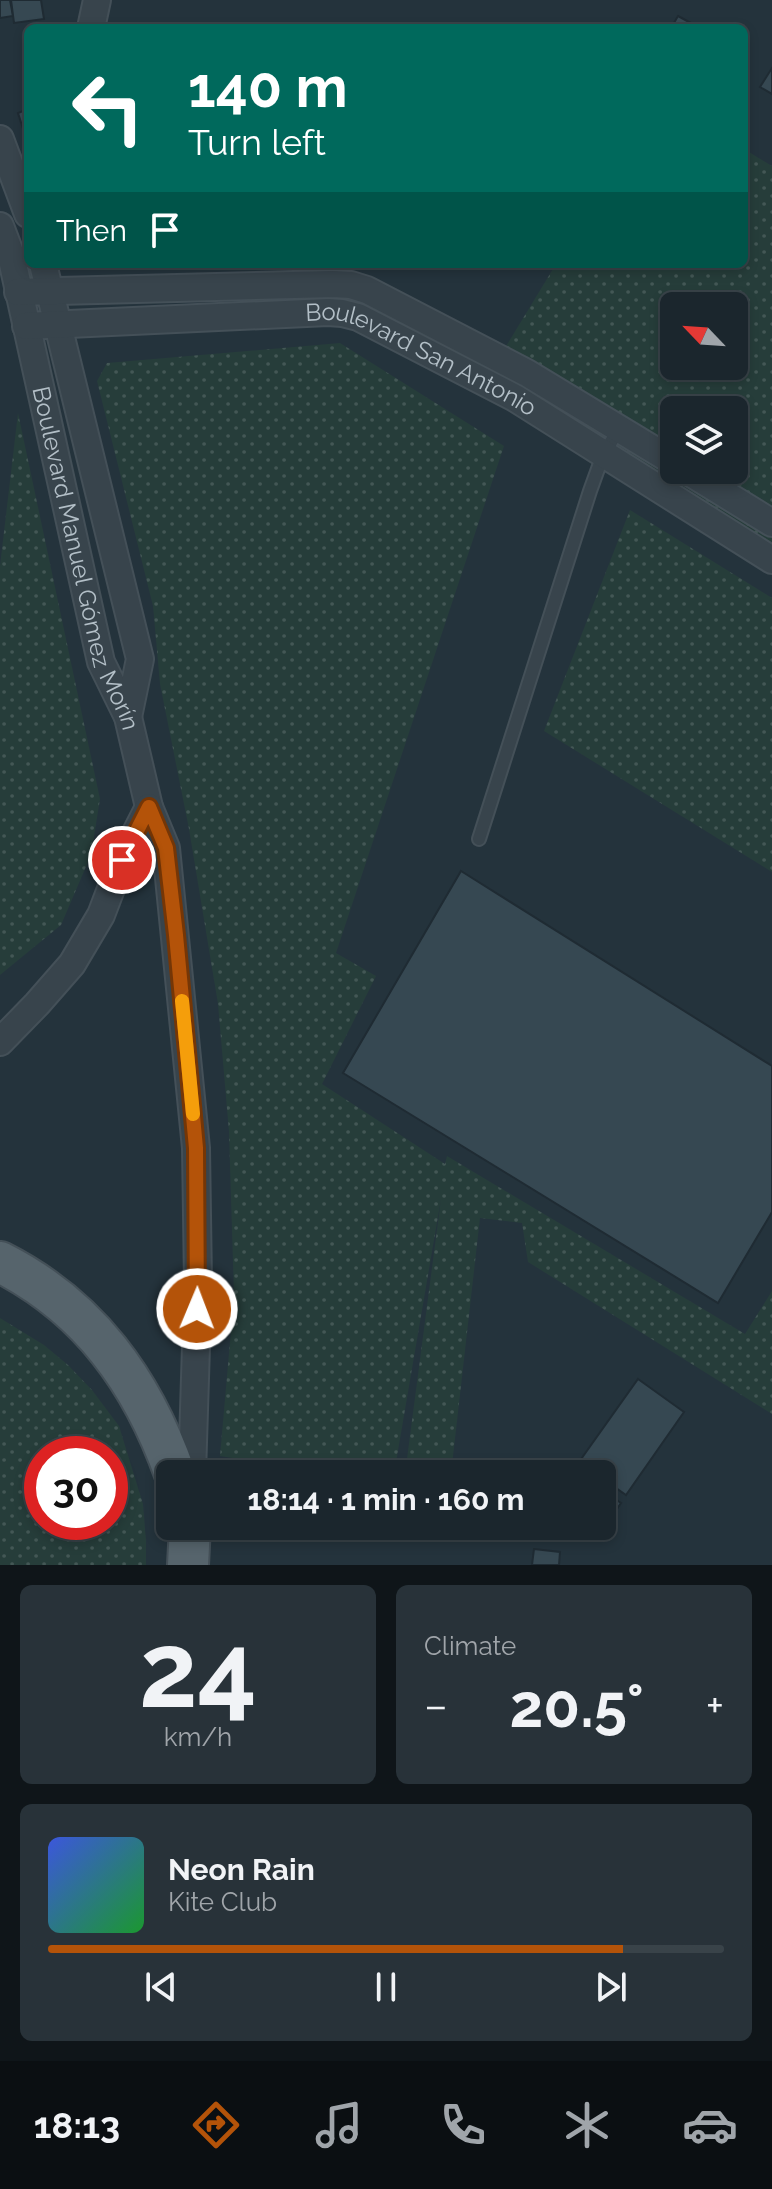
<!DOCTYPE html>
<html lang="en">
<head>
<meta charset="utf-8">
<style>
	body { margin:0; font-family:Raleway,sans-serif; background:#283239; color:#f1f3f6; height:100vh; display:flex; flex-direction:column; font-size:30px; white-space:nowrap }
	* { box-sizing:border-box; margin:0 }
	p { font-size:26px; color:#a0a5aa }
	.icon { flex:none; width:44px; height:44px; fill:none; stroke:currentColor; stroke-width:2; stroke-linecap:round; stroke-linejoin:round }
	.map { position:relative; height:1565px; overflow:hidden }
	.drawer { display:flex; flex-direction:column; gap:20px; padding:20px; background:#0f1519; flex:1 }
	.drawer>* { flex:none }
	.top-card { position:absolute; left:24px; top:24px; width:724px; height:244px; border-radius:12px; box-shadow:0 4px 12px #0003,0 0 0 2px #394349; background:#00695c; color:#fff; overflow:hidden }
	.needle { width:52px; rotate:295deg }
	.fabs { position:absolute; left:660px; top:292px; display:grid; gap:16px }
	.fabs a { display:grid; place-items:center; width:88px; height:88px; border-radius:12px; background:#1b262d; box-shadow:0 4px 12px #0003,0 0 0 2px #394349; font-size:40px }
	.speed { position:absolute; left:24px; top:1436px; display:flex; gap:16px; font-size:40px; font-weight:700; text-align:center }
	.speed>* { display:grid; place-content:center; width:104px; height:104px; border-radius:50%; background:#1b262d; box-shadow:0 4px 12px #0003,0 0 0 2px #394349; line-height:1 }
	.speed .limit { border:12px solid #d22; background:#fff; color:#111 }
	.pin { position:absolute; display:grid; place-items:center; width:68px; height:68px; color:#fff; margin:-34px; border:4px solid #fff; border-radius:50%; box-shadow:0 2px 8px #0007 }
	.me { position:absolute; width:88px; margin:-44px; rotate:1deg; stroke-linejoin:round; filter:drop-shadow(0 0 6px #0008) }
	.turn { display:flex; align-items:center; gap:28px; height:168px; padding:0 32px; font-size:36px }
	.turn .icon { width:104px; height:104px; stroke-width:2.5 }
	.turn b { display:block; font-size:56px; line-height:68px }
	.then { display:flex; align-items:center; height:76px; padding:0 32px; background:#0003; gap:16px; font-size:30px }
	.big { font-size:60px; font-weight:700; line-height:1.1 }
	.drawer .widget { flex:1; display:flex; flex-direction:column; justify-content:center; gap:12px; min-width:0; padding:0 28px; border-radius:12px; background:#283239 }
	.drawer .dial { align-items:center; gap:0 }
	.dial b { font-size:104px; line-height:1 }
	.song { display:flex; align-items:center; gap:24px }
	.cover { width:96px; height:96px; border-radius:12px; background:linear-gradient(135deg,hsl(230 70% 55%),hsl(130 70% 35%)) }
	.played { height:8px; border-radius:4px; background:linear-gradient(90deg,#b45309 85%,#394349 85%) }
	.keys { display:flex; justify-content:space-around; direction:ltr }
	.heat { display:flex; justify-content:space-between; align-items:center; font-size:44px; direction:ltr }
	.drawer .tiles { flex:1; display:grid; gap:20px; grid-template-columns:1fr 1fr }
	.widget:last-child { grid-column:span 2 }
	.trip { position:absolute; left:156px; top:1460px; width:460px; height:80px; border-radius:12px; background:#1b262d; box-shadow:0 4px 12px #0003,0 0 0 2px #394349; font-weight:700; line-height:80px; text-align:center }
	.tabs { display:flex; height:128px; justify-content:space-around; align-items:center; background:#0b0f12; color:#a0a5aa }
	.tabs .icon { width:56px; height:56px }
	.tabs .selected { color:#b45309 }
	.tabs b { font-size:36px; color:#f1f3f6 }
	.map>svg:first-child { display:block }
	.grass { fill:url(#grass-dots); fill-rule:evenodd }
	.building { fill:#364852; stroke:#1f2b33; stroke-width:2 }
	.lines { fill:none; stroke-linecap:round; stroke-linejoin:round }
	.service-casing { stroke:#445058; stroke-width:16 }
	.minor-casing { stroke:#445058; stroke-width:30 }
	.primary-casing { stroke:#445058; stroke-width:44 }
	.service { stroke:#38444c; stroke-width:12 }
	.minor { stroke:#38444c; stroke-width:26 }
	.primary { stroke:#56646c; stroke-width:40 }
	.route-casing { stroke:#753606; stroke-width:20 }
	.route { stroke:#b45309; stroke-width:14 }
	.slow { stroke:#f59e0b; stroke-width:14 }
	.labels { text-anchor:middle; stroke-width:8; stroke-linejoin:round; paint-order:stroke }
	.street-label { font-size:24px; fill:#b3bfc7; stroke:#1d2931 }
</style>
</head>
<body>
<div class="map">
<svg width="772" height="1565" viewBox="0 0 772 1565">
	<defs>
		<pattern id="grass-dots" width="8" height="8" patternUnits="userSpaceOnUse" patternTransform="scale(2)"><rect width="8" height="8" fill="#263d3a"/><path d="M2 2h.1M6 6h.1" fill="none" stroke="#435755" stroke-width="1.8" stroke-linecap="round"/></pattern>
	</defs>
	<rect width="100%" height="100%" fill="#24333c"/>
	<g class="grass">
		<path d="M744 149 772 166V543L491 371 556 264H744ZM674 306H734V366H674ZM674 410H734V470H674Z"/>
		<polygon points="340,343 504,446 336,953 376,976 322,1084 445,1164 447,1156 745,1334 772,1291 772,1414 528,1262 522,1223 480,1218 451,1474 405,1474 441,1199 394,1474 331,1474 220,1456 234,1296 229,1132 218,1004 189,829 160,684 153,606 97,381 107,363"/>
		<polygon points="18,413 100,799 91,855 61,925 0,975 0,566"/>
		<polygon points="630,510 772,598 772,872 544,731"/>
		<path d="M0 1318 44 1345 68 1365 92 1390 119 1426 143 1504 146 1541V1565H0ZM110 1454V1522H42V1454Z"/>
	</g>
	<g class="building">
		<polygon points="0,0 10,0 13,16 0,18"/>
		<polygon points="11,0 41,0 44,19 14,23"/>
		<polygon points="678,16 700,28 671,28"/>
		<polygon points="772,68 772,94 760,87"/>
		<polygon points="28,109 28,141 27,141 18,113"/>
		<polygon points="461,871 772,1066 772,1212 718,1303 343,1073"/>
		<polygon points="638,1379 684,1412 626,1495 602,1478 602,1474 596,1474 579,1462"/>
		<polygon points="602,1490 621,1503 610,1519 602,1518"/>
		<polygon points="273,1526 320,1526 319,1536 272,1531"/>
		<polygon points="534,1549 560,1552 559,1565 532,1565"/>
	</g>
	<g class="lines">
		<defs>
			<polyline id="service" points="479,839 590,491 603,455 619,429"/>
			<g id="minor">
				<polyline points="91,28 97,0"/>
				<polyline points="0,139 28,214"/>
				<path id="s1" d="M0 226 11 255 101 662 128 717 149 807 166 848 196 1148 198 1282 192 1474"/>
				<polyline points="43,264 140,659 128,717"/>
				<polyline points="18,292 333,284 351,285 367,290 527,373 674,462"/>
				<path id="s2" d="M26 326 328 312 342 313 358 317 515 398 772 560"/>
				<polyline points="686,470 772,523"/>
				<polyline points="0,1042 37,1004 72,964 101,915 122,860 149,807"/>
			</g>
			<g id="primary">
				<path d="M0 1262C89 1307 142 1381 175 1474"/>
				<polyline points="188,1565 190,1526"/>
			</g>
		</defs>
		<use href="#service" class="service-casing"/>
		<use href="#minor" class="minor-casing"/>
		<use href="#primary" class="primary-casing"/>
		<use href="#service" class="service"/>
		<use href="#minor" class="minor"/>
		<use href="#primary" class="primary"/>
	</g>
	<g class="lines">
		<defs>
			<polyline id="route" points="122,860 149,807 166,848 176,935 196,1148 197,1309"/>
		</defs>
		<use href="#route" class="route-casing"/>
		<use href="#route" class="route"/>
		<polyline class="slow" points="182,1001 193,1114"/>
	</g>
	<g class="labels">
		<g class="street-label">
			<text dy="8" stroke="none"><textPath href="#s2" startOffset="406">Boulevard San Antonio</textPath></text>
			<text dy="8" stroke="none"><textPath href="#s1" startOffset="344">Boulevard Manuel Gómez Morín</textPath></text>
		</g>
	</g>
</svg>
<div class="fabs">
<a><svg class="needle" viewBox="-14 -14 28 28"><path d="M0-13l5 13h-10z" fill="#e53935"/><path d="M0 13l5-13h-10z" fill="#a0a5aa"/></svg></a>
<a><svg class="icon" aria-label="layers" viewBox="0 0 24 24"><path d="M12 4l9 5-9 5-9-5zM3 14l9 5 9-5"/></svg></a>
</div>
<div class="speed"><div class="limit">30</div></div>
<div class="pin" style="left:122px;top:860px;background:#d93025"><svg class="icon" aria-label="arrive" viewBox="0 0 24 24"><path d="M6 21V4h12l-3 4 3 4H6"/></svg></div>
<svg class="me" style="left:197px;top:1309px" viewBox="-20 -20 40 40"><circle r="17" fill="#b45309" stroke="#fff" stroke-width="3"/><path d="M0-11L8 9 0 5-8 9z" fill="#fff"/></svg>
<div class="trip">18:14 · 1 min · 160 m</div>
<div class="top-card">
<div class="turn"><svg class="icon" aria-label="left" viewBox="0 0 24 24"><path d="M17 20v-9H6M10 6l-5 5 5 5"/></svg><div><b>140 m</b>Turn left</div></div>
<div class="then">Then<svg class="icon" aria-label="arrive" viewBox="0 0 24 24"><path d="M6 21V4h12l-3 4 3 4H6"/></svg></div>
</div>
</div>
<section class="drawer">
<div class="tiles">
<div class="widget dial"><b>24</b><p>km/h</p></div>
<div class="widget"><p>Climate</p>
<div class="heat"><a>−</a><b class="big">20.5°</b><a>+</a></div>
</div>
<div class="widget">
<div class="song"><i class="cover"></i><div><b>Neon Rain</b><p>Kite Club</p></div></div>
<div class="played"></div>
<div class="keys"><svg class="icon" aria-label="previous" viewBox="0 0 24 24"><path d="M18 5L8 12l10 7zM5 5v14"/></svg><svg class="icon" aria-label="pause" viewBox="0 0 24 24"><path d="M8 5v14M16 5v14"/></svg><svg class="icon" aria-label="next" viewBox="0 0 24 24"><path d="M6 5l10 7-10 7zM19 5v14"/></svg></div>
</div>
</div>
</section>
<nav class="tabs">
<b>18:13</b>
<svg class="icon selected" aria-label="directions" viewBox="0 0 24 24"><path d="M12 3l9 9-9 9-9-9zM9 14v-3h6M13 9l2 2-2 2"/></svg>
<svg class="icon" aria-label="music" viewBox="0 0 24 24"><path d="M9 18V5l10-2v13"/><circle cx="6" cy="18" r="3"/><circle cx="16" cy="16" r="3"/></svg>
<svg class="icon" aria-label="phone" viewBox="0 0 24 24"><path d="M5 4h4l2 5-3 2q2 4 5 5l2-3 5 2v4C11 20 4 13 5 4z"/></svg>
<svg class="icon" aria-label="climate" viewBox="0 0 24 24"><path d="M12 3v18M4 7l16 10M4 17L20 7"/></svg>
<svg class="icon" aria-label="car" viewBox="0 0 24 24"><path d="M5 17H2v-5l4-1 3-4h7l3 4 3 1v5h-3M9 17h6M6 11h13"/><circle cx="7" cy="17" r="2"/><circle cx="17" cy="17" r="2"/></svg>
</nav>
</body>
</html>
